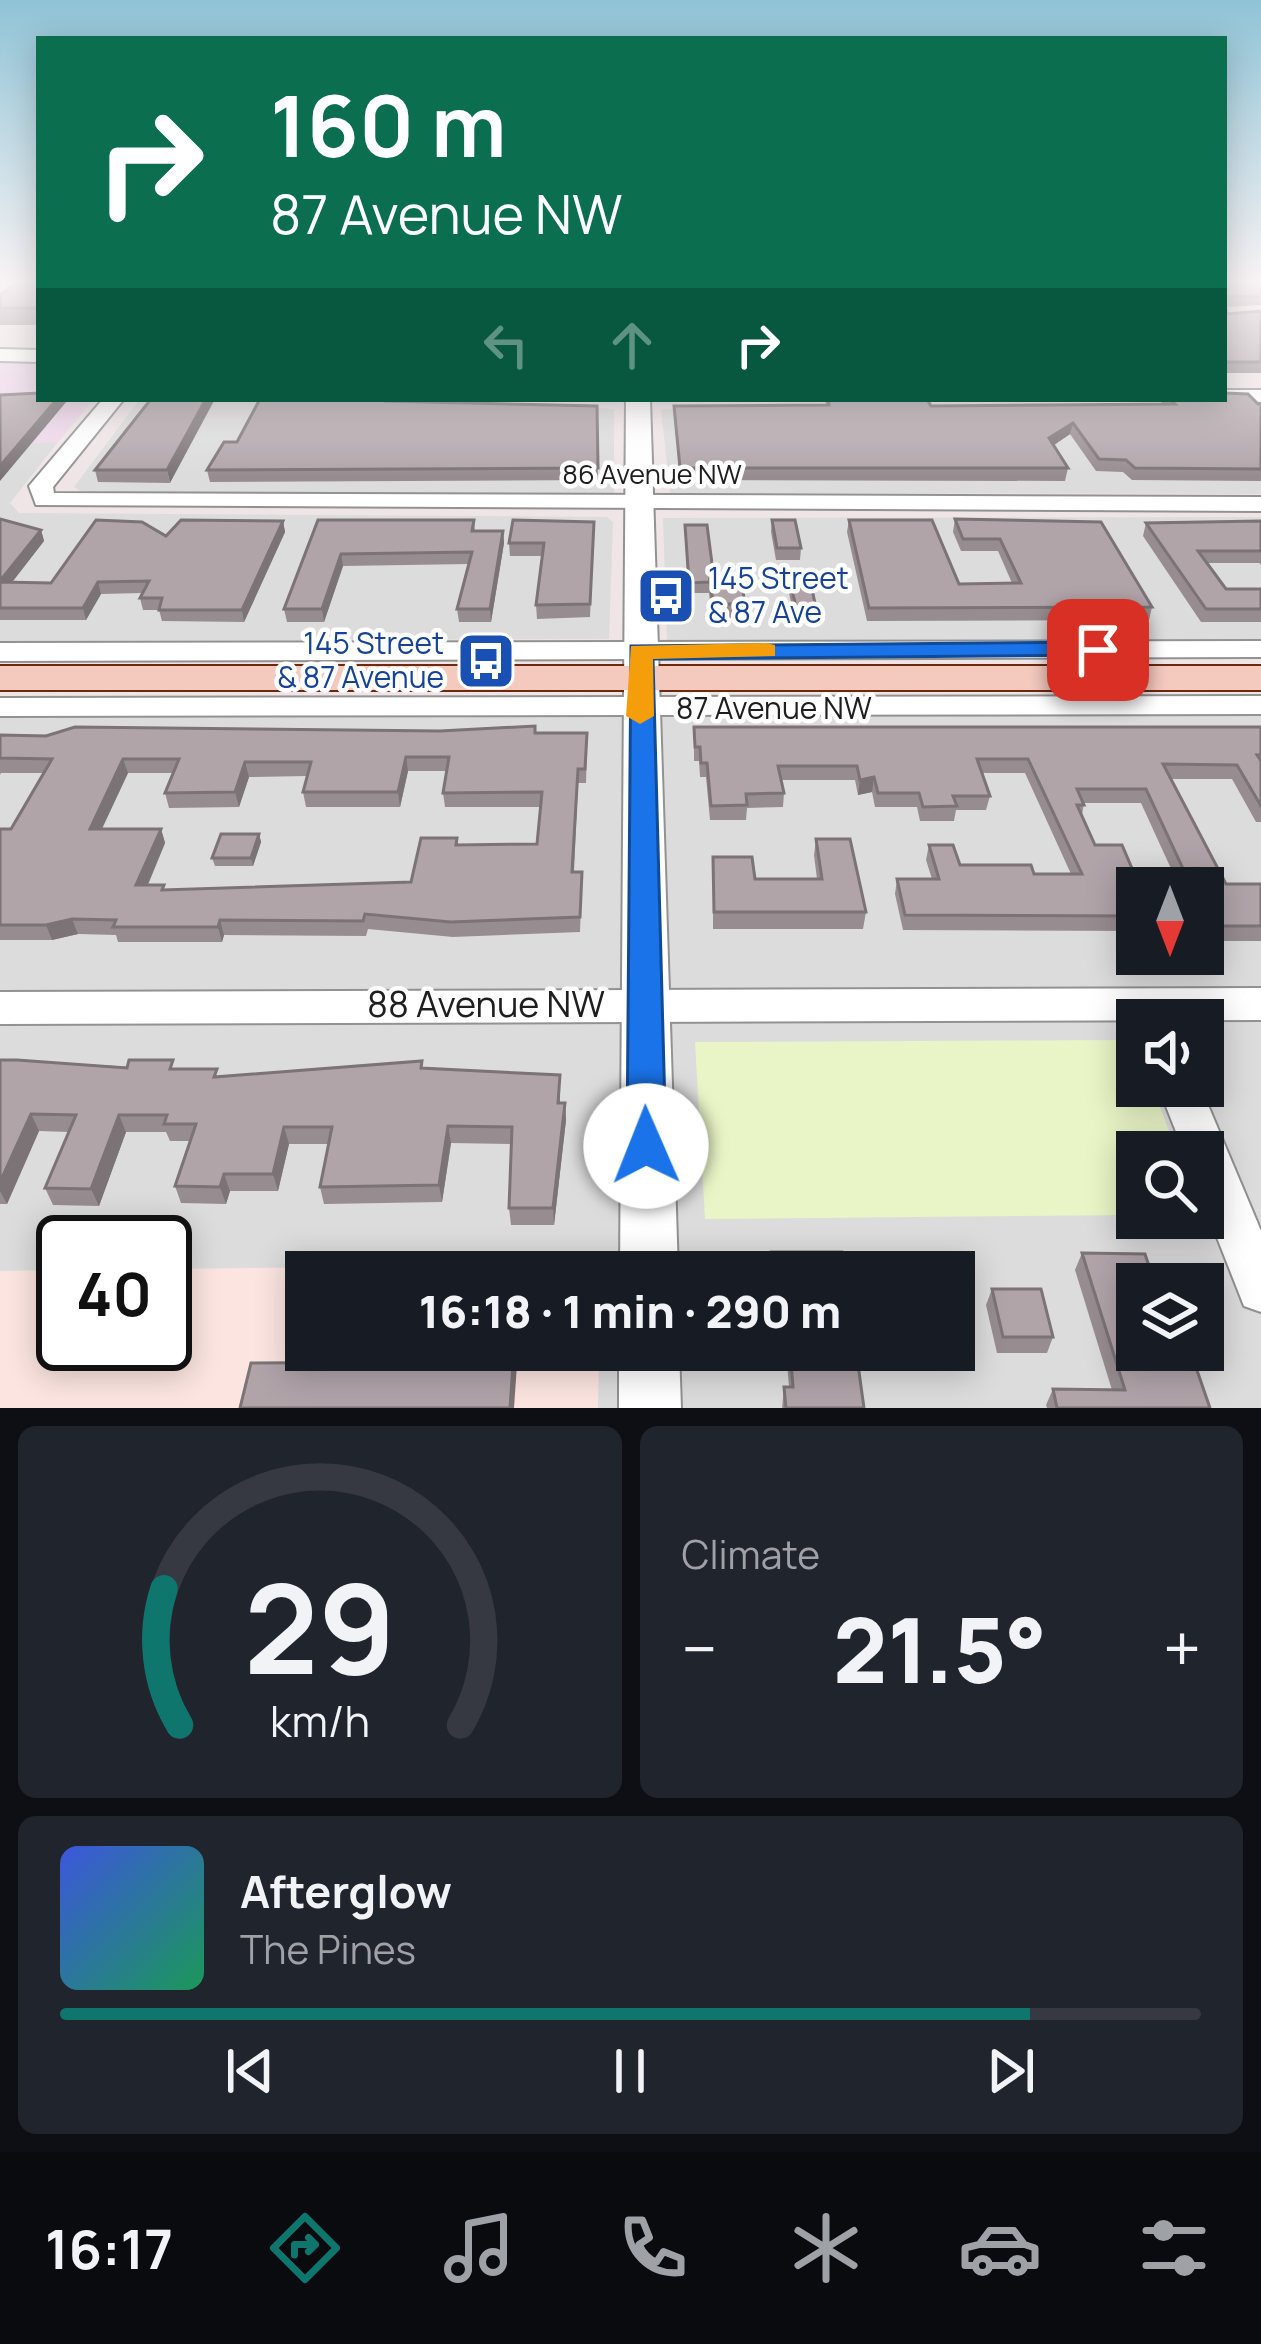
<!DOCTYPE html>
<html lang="en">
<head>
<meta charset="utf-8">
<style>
	body { margin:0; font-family:Manrope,sans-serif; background:#20242c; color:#f1f3f6; height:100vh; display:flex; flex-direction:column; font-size:45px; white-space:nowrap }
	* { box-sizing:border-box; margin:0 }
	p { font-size:39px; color:#9ea1a6 }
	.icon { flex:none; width:66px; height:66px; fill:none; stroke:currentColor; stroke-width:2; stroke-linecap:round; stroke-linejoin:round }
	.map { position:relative; height:1408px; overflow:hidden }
	.sheet { display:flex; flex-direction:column; gap:18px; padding:18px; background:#0d0f14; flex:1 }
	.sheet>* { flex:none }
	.guide { position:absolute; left:36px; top:36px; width:1191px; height:366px; border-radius:0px; box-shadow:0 6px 30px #0003; background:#0b6e4f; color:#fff; overflow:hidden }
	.needle { width:78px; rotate:180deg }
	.fabs { position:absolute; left:1116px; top:867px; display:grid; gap:24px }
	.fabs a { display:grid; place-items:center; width:108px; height:108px; border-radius:0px; background:#171b24; box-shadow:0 6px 30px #0003; font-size:60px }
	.speed { position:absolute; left:36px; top:1215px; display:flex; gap:24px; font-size:60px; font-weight:700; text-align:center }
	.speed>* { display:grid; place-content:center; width:156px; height:156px; border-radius:50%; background:#171b24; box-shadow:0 6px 30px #0003; line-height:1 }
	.speed .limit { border:6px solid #111; border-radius:18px; background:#fff; color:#111 }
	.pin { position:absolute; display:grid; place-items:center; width:102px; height:102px; color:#fff; margin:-51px; border-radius:24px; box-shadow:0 6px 18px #0006 }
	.me { position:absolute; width:132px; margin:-66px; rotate:359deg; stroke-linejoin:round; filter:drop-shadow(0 0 9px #0008) }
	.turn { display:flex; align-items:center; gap:42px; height:252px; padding:0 36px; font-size:54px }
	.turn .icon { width:156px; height:156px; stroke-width:2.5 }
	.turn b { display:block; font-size:84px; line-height:102px }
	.lanes { display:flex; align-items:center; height:114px; padding:0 36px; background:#0003; justify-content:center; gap:60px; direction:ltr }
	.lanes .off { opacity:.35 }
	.big { font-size:90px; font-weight:800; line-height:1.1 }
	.sheet .card { flex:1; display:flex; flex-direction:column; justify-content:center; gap:18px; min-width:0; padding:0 42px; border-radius:18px; background:#20242c }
	.sheet .dial { align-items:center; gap:0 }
	.dial svg { height:312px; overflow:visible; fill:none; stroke:#363941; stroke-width:7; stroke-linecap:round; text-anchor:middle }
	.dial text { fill:#f1f3f6; stroke:none }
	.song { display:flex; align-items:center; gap:36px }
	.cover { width:144px; height:144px; border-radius:18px; background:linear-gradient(135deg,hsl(230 70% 55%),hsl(150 70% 35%)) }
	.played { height:12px; border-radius:6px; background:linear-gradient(90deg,#0f766e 85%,#363941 85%) }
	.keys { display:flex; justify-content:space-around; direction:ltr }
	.heat { display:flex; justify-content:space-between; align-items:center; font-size:66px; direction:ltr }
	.sheet .tiles { flex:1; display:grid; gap:18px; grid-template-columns:1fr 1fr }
	.card:last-child { grid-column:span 2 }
	.trip { position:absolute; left:285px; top:1251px; width:690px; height:120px; border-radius:0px; background:#171b24; box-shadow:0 6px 30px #0003; font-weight:800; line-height:120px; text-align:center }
	.tabs { display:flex; height:192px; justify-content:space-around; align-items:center; background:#090b0e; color:#9ea1a6 }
	.tabs .icon { width:84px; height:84px }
	.tabs .on { color:#0f766e }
	.tabs b { font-size:54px; color:#f1f3f6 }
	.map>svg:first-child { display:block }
	.residential { fill:#dcdcdc; fill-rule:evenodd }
	.commercial { fill:#eed6e9 }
	.education { fill:#fce5e1 }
	.park { fill:#e9f5c6 }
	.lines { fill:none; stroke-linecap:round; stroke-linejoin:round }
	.minor-casing { stroke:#929292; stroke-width:4 }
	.tertiary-casing { stroke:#929292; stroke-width:4 }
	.secondary-casing { stroke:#6d280e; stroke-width:4 }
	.minor { fill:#fff; fill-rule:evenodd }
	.tertiary { fill:#fff; fill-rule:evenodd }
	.secondary { fill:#f4c9be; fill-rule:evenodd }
	.wall { fill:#978d91; fill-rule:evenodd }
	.shaded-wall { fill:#7b7376 }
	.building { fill:#b0a4a9; stroke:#7b7376; stroke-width:3; fill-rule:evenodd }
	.route { fill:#1a73e8; stroke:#114b97; stroke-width:3 }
	.slow { fill:#f59e0b }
	.labels { text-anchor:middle; stroke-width:9; stroke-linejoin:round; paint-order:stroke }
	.far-street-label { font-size:27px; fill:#1e1e1e; stroke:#fff }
	.transit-label { font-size:30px; fill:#164399; stroke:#fff; text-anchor:start }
	.street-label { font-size:30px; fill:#1e1e1e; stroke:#fff }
	.near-street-label { font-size:36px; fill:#1e1e1e; stroke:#fff }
</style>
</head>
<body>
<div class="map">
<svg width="1261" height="1408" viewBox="0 0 1261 1408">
	<rect width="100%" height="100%" fill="#efe5e7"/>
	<g class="residential">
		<polygon points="140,399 430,399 614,409 614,494 85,494 74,487"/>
		<polygon points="661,409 1261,409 1261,494 670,493"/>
		<polygon points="58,442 10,503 19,513 607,517 613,522 609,639 0,641 0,443"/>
		<polygon points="1261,517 1261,640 667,643 663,518"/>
		<path d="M1261 702V1408H0V705ZM1137 888H1203V954H1137ZM1137 1020H1203V1086H1137ZM1137 1152H1203V1218H1137ZM63 1242H165V1344H63ZM306 1272H954V1350H306ZM1137 1284H1203V1350H1137Z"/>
	</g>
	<polygon class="commercial" points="0,363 39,363 39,399 94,399 58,442 0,443"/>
	<polygon class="education" points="601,1264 601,1272 306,1272 306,1350 599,1350 598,1408 0,1408 0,1271 63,1270 63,1344 165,1344 165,1269"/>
	<polygon class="park" points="1134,1040 1137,1086 1152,1086 1177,1152 1137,1152 1137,1215 705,1219 695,1042"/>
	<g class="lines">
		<defs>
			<g id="minor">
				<polygon points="0,349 39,350 39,362 0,361"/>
				<polygon points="1224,390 1261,390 1261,402 1217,400 1224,399"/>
				<polygon points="103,399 124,399 53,487 54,493 1261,497 1261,511 36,505 29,486"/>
				<polygon points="1261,641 1261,657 0,661 0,643"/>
				<polygon points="1261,696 1261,714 0,716 0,698"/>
				<polygon points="1261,988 1261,1020 0,1024 0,992"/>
				<polygon points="1158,1086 1200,1086 1261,1231 1261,1312 1244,1306 1203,1202 1203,1152 1184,1152"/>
			</g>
			<g id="tertiary">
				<polygon points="626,399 650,399 678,1272 620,1272"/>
				<polygon points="619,1350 679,1350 681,1408 619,1408"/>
			</g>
			<rect id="secondary" x="0" y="666" width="1261" height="24"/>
		</defs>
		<use href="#minor" class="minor-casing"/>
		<use href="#tertiary" class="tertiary-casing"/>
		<use href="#secondary" class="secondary-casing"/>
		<use href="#minor" class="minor"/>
		<use href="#tertiary" class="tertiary"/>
		<use href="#secondary" class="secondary"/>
	</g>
	<g class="wall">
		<polygon points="39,280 39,325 0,325 0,296"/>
		<polygon points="1224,280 1261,280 1261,305 1226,307 1227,314 1261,311 1261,373 1227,373 1224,388"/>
		<polygon points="151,399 170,483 98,482 95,470"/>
		<polygon points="260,399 389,399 390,401 597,406 598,480 210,482 207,470 237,442"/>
		<polygon points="825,399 927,399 931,406 1163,404 1158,399 1224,399 1261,404 1261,481 1132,480 1123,472 1096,471 1070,434 1053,446 1068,468 1065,481 680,480 674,406 826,405"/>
		<polygon points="0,519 41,530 44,541 12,582 51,583 166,536 283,521 285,532 244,622 162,621 159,610 143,610 140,598 143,593 101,594 86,620 0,620"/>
		<polygon points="955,519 1152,607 1149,620 867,621 847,532 849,520 959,584 1012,583 998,551 961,551 953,532"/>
		<polygon points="318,520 474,520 475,531 503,531 504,543 491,622 459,622 457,609 469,564 343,566 324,622 287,622 284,609"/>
		<polygon points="772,520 801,548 800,560 776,560 771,532"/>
		<polygon points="1261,521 1261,565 1259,563 1207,563 1226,589 1261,589 1261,622 1201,622 1143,536 1146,523"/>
		<polygon points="594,522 590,617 537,619 536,605 543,556 510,556 509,543"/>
		<polygon points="685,525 714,579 745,604 744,618 712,619 709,593 688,593"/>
		<polygon points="789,575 816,608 815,622 795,622 788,588"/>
		<path d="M694 727H1261V822H1256L1232 779H1170L1226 884H1261V941H1204L1203 888H1137V931L903 930 895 894 897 879H932L926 860 929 845 960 865 1034 874H1071L1025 773H982L990 796 986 810H956L954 821H920L917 807H875L872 792 858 795 855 780H781L784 793 783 807 747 808 746 820H710L706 777H700L699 761H694ZM1084 803H1141L1173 873H1134L1095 845 1082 815Z"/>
		<path d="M536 733 587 747 586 783H578L574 872H582L580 932 453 937 368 929 366 936 224 935 222 942H118L116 935 78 934 52 940H0V829H11L43 773H1L0 775V735ZM408 771H447L443 793 445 807H540L537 844 458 845 457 838 411 882 165 890 148 885 165 843 161 829H102L128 773H173L165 793 169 808 239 807 249 777 307 776 303 792 306 807H400Z"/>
		<polygon points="259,834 261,842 253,866 215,866 212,858"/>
		<polygon points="816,839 866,912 863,929 713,929 713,857 755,879 817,879 814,855"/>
		<polygon points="0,1060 176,1069 219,1076 423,1068 560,1075 560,1103 565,1103 566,1120 554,1225 511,1225 509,1208 511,1144 451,1143 442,1202 324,1204 320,1187 329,1144 289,1144 278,1191 230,1191 226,1204 181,1203 175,1186 190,1141 170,1141 166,1132 126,1132 99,1206 53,1205 45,1188 69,1132 39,1131 7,1204 0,1204"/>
		<polygon points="1082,1253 1155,1284 1210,1408 1047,1408 1046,1405 1053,1389 1112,1390 1075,1270"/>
		<polygon points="992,1289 1053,1337 1047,1353 997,1353 986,1305"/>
		<polygon points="786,1350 856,1350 864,1408 782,1408 784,1387 789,1387"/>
	</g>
	<g class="shaded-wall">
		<polygon points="57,399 66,399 67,401 0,481 0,466"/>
		<polygon points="206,399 215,399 170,483 167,470"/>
		<polygon points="1073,423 1070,434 1046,450 1049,438"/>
		<polygon points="283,521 285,532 244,622 242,610"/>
		<polygon points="41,530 44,541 3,594 0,581"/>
		<polygon points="503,531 504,543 491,622 490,609"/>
		<polygon points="341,554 343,566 324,622 322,609"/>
		<polygon points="98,582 101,594 86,620 83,608"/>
		<polygon points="406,757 408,771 400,807 398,792"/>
		<polygon points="123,759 128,773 95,843 90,829"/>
		<polygon points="245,762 249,777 239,807 235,792"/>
		<polygon points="874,777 872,792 858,795 860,780"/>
		<polygon points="161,829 165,843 141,900 136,885"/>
		<polygon points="259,834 261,842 253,866 251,858"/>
		<polygon points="72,919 78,934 52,940 46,925"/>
		<polygon points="220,920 224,935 222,942 218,927"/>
		<polygon points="565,1103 566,1120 554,1225 553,1208"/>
		<polygon points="31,1114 39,1131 7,1204 0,1191 0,1182"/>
		<polygon points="119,1115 126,1132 99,1206 91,1189"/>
		<polygon points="448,1126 451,1143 442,1202 439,1185"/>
		<polygon points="284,1127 289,1144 278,1191 273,1174"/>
		<polygon points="224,1174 230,1191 226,1204 220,1187"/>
		<polygon points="514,1350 518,1350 514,1408 510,1408"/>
	</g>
	<g class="building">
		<polygon points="18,280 39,280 39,308 0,308 0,296"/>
		<polygon points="1224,280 1261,280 1261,296 1224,297"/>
		<polygon points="1224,299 1227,314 1261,311 1261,362 1224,362"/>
		<polygon points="39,393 39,399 57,399 0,466 0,395"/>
		<polygon points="1224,393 1248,394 1258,404 1261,404 1261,469 1135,468 1126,460 1099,459 1073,423 1049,438 1068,468 680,468 674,406 829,405 828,399 927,399 931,406 1175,404 1170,399 1224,399"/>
		<polygon points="151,399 206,399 167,470 95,470"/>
		<polygon points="260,399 387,399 386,401 597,406 598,468 207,470 224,442 237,442"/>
		<polygon points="0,519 41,530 0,581"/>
		<polygon points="955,519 1101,522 1152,607 869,608 849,520 932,520 959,584 1021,583 1000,539 963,539"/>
		<polygon points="96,520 142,522 166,536 181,520 283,521 242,610 159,610 162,598 140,598 149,581 98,582 83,608 0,608 0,582 51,583"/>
		<polygon points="318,520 474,520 472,531 503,531 490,609 457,609 472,552 341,554 322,609 284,609"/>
		<polygon points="513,520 594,522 590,604 536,605 544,543 509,543"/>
		<polygon points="772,520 795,520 801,548 777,548"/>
		<polygon points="1261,521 1261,551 1198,551 1226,589 1261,589 1261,609 1206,609 1146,523"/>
		<polygon points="685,525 707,525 714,579 710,579 710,582 689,583"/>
		<polygon points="789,575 809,575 816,608 796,608"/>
		<polygon points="710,579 741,579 745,604 713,604"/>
		<path d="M535 726V733H587L585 769H578L572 872H582L580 917 451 922 365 914 363 921 220 920 218 927H113L116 920 72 919 46 925H0V829H11L52 759 0 758V735L46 736 75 727 440 731ZM406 757H449L443 793 542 792 537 844 456 845 457 838H421L411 882 162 890 164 885H136L161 829H90L123 759H179L165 793 235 792 245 762H311L303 792H398Z"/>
		<path d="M694 727H1261V755H1257L1261 761V806L1237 765 1163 764 1226 884H1261V926H1210L1205 916H1203V888H1137V916L905 915 897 879H939L929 845H953L960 865H1031L1034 874H1082L1028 759H977L990 796H953L957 806 923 807 919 793H878L874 777 860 780 857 766H778L784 793 746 794 747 805 711 806 707 763H701L700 747H695ZM1077 789H1146L1185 873H1134L1122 845H1095L1077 805H1084Z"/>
		<polygon points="221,834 259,834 251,858 212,858"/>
		<polygon points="816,839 850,839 866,912 714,912 713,857 752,857 755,879 822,879"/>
		<polygon points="0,1060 17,1060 127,1068 129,1060 173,1060 170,1069 217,1069 214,1077 422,1061 421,1068 560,1075 558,1103 565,1103 553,1208 509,1208 512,1127 448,1126 439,1185 320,1187 332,1127 284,1127 273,1174 224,1174 220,1187 175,1186 196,1124 164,1124 167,1115 119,1115 91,1189 45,1188 76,1115 31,1114 0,1182"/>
		<polygon points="771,1252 842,1252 845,1272 772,1272"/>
		<polygon points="1082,1253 1145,1254 1155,1284 1137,1284 1137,1350 1190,1350 1210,1408 1057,1408 1053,1389 1125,1390"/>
		<polygon points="992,1289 1041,1289 1053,1337 1003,1337"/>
		<polygon points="954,1305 959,1330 954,1330"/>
		<polygon points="419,1350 514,1350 510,1408 240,1408 251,1363 417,1362"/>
		<polygon points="790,1350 856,1350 864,1408 786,1408 784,1387 793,1387"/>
	</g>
	<linearGradient id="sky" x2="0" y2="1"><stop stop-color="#8fc3d6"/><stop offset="0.59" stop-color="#f8f3f4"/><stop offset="1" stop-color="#f8f3f4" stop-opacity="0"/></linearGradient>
	<rect width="1261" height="477" fill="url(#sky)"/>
	<polygon class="route" points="1098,642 1111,650 1107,655 653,659 666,1146 661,1159 646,1164 632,1159 627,1146 631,646"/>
	<polygon class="slow" points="766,643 775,645 775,656 653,659 654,716 640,724 626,716 631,646"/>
	<defs>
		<symbol id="bus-square" viewBox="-11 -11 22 22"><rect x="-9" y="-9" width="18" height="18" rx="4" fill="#1a4fb4" stroke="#fff"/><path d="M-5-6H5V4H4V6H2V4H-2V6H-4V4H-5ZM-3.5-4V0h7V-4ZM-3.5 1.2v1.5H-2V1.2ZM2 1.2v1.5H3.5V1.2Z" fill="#fff"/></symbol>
	</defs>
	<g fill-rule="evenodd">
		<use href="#bus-square" x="633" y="563" width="66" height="66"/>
		<use href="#bus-square" x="453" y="628" width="66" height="66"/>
	</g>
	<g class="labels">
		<g class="far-street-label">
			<text x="652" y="484">86 Avenue NW</text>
		</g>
		<g class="transit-label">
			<text x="708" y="589">145 Street<tspan x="708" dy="34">&amp; 87 Ave</tspan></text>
			<text x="444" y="654" text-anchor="end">145 Street<tspan x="444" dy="34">&amp; 87 Avenue</tspan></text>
		</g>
		<g class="street-label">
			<text x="774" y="719">87 Avenue NW</text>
		</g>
		<g class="near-street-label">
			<text x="486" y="1017">88 Avenue NW</text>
		</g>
	</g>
</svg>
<div class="fabs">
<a><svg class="needle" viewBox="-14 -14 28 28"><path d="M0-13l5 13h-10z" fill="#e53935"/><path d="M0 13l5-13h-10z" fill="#9ea1a6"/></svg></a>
<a><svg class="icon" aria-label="sound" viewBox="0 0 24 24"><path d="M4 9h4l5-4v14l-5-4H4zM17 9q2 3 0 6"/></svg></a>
<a><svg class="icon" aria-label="search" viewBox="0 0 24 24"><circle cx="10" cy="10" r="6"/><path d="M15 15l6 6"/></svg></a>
<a><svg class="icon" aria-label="layers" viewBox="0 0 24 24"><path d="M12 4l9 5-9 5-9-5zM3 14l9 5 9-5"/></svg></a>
</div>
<div class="speed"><div class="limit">40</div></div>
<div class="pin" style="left:1098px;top:650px;background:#d93025"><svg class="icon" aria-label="arrive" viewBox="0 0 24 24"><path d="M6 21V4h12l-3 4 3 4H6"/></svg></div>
<svg class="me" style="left:646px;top:1146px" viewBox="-20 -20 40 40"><circle r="19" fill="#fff"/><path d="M0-13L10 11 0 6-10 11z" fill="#1a73e8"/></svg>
<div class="trip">16:18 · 1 min · 290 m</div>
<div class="guide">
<div class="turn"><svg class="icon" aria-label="right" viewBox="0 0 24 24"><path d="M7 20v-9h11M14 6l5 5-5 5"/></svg><div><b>160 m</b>87 Avenue NW</div></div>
<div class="lanes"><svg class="icon off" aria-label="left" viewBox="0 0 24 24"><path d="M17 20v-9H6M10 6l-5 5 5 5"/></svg><svg class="icon off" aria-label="ahead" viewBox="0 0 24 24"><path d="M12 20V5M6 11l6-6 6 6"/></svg><svg class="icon" aria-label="right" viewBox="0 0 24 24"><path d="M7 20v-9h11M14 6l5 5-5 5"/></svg></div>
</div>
</div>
<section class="sheet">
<div class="tiles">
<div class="card dial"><svg viewBox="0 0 100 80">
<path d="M14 69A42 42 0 1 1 86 69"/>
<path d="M14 69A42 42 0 0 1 10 34" stroke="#0f766e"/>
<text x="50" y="56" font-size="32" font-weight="700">29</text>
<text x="50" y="72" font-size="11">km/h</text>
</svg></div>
<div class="card"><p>Climate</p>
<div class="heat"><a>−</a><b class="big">21.5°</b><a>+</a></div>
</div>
<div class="card">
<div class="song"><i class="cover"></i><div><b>Afterglow</b><p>The Pines</p></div></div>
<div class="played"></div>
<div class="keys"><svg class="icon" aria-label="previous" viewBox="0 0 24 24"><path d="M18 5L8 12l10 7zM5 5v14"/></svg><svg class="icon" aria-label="pause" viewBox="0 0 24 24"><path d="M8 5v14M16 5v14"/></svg><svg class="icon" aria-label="next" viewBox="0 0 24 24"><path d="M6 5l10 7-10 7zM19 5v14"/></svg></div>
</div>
</div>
</section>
<nav class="tabs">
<b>16:17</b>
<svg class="icon on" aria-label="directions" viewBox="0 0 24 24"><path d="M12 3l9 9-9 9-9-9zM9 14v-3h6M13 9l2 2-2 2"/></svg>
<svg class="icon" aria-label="music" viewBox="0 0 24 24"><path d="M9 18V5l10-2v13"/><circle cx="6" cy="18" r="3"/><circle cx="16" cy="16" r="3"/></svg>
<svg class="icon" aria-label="phone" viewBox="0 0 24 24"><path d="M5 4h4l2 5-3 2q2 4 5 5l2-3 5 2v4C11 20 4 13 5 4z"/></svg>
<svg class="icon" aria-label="climate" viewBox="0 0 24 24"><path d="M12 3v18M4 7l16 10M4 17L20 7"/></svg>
<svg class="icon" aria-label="car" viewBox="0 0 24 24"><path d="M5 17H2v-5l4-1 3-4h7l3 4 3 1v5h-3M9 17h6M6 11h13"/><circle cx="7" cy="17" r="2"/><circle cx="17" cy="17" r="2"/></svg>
<svg class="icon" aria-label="filters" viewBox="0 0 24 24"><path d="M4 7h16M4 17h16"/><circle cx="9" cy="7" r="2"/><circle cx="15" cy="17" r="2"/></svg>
</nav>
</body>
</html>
